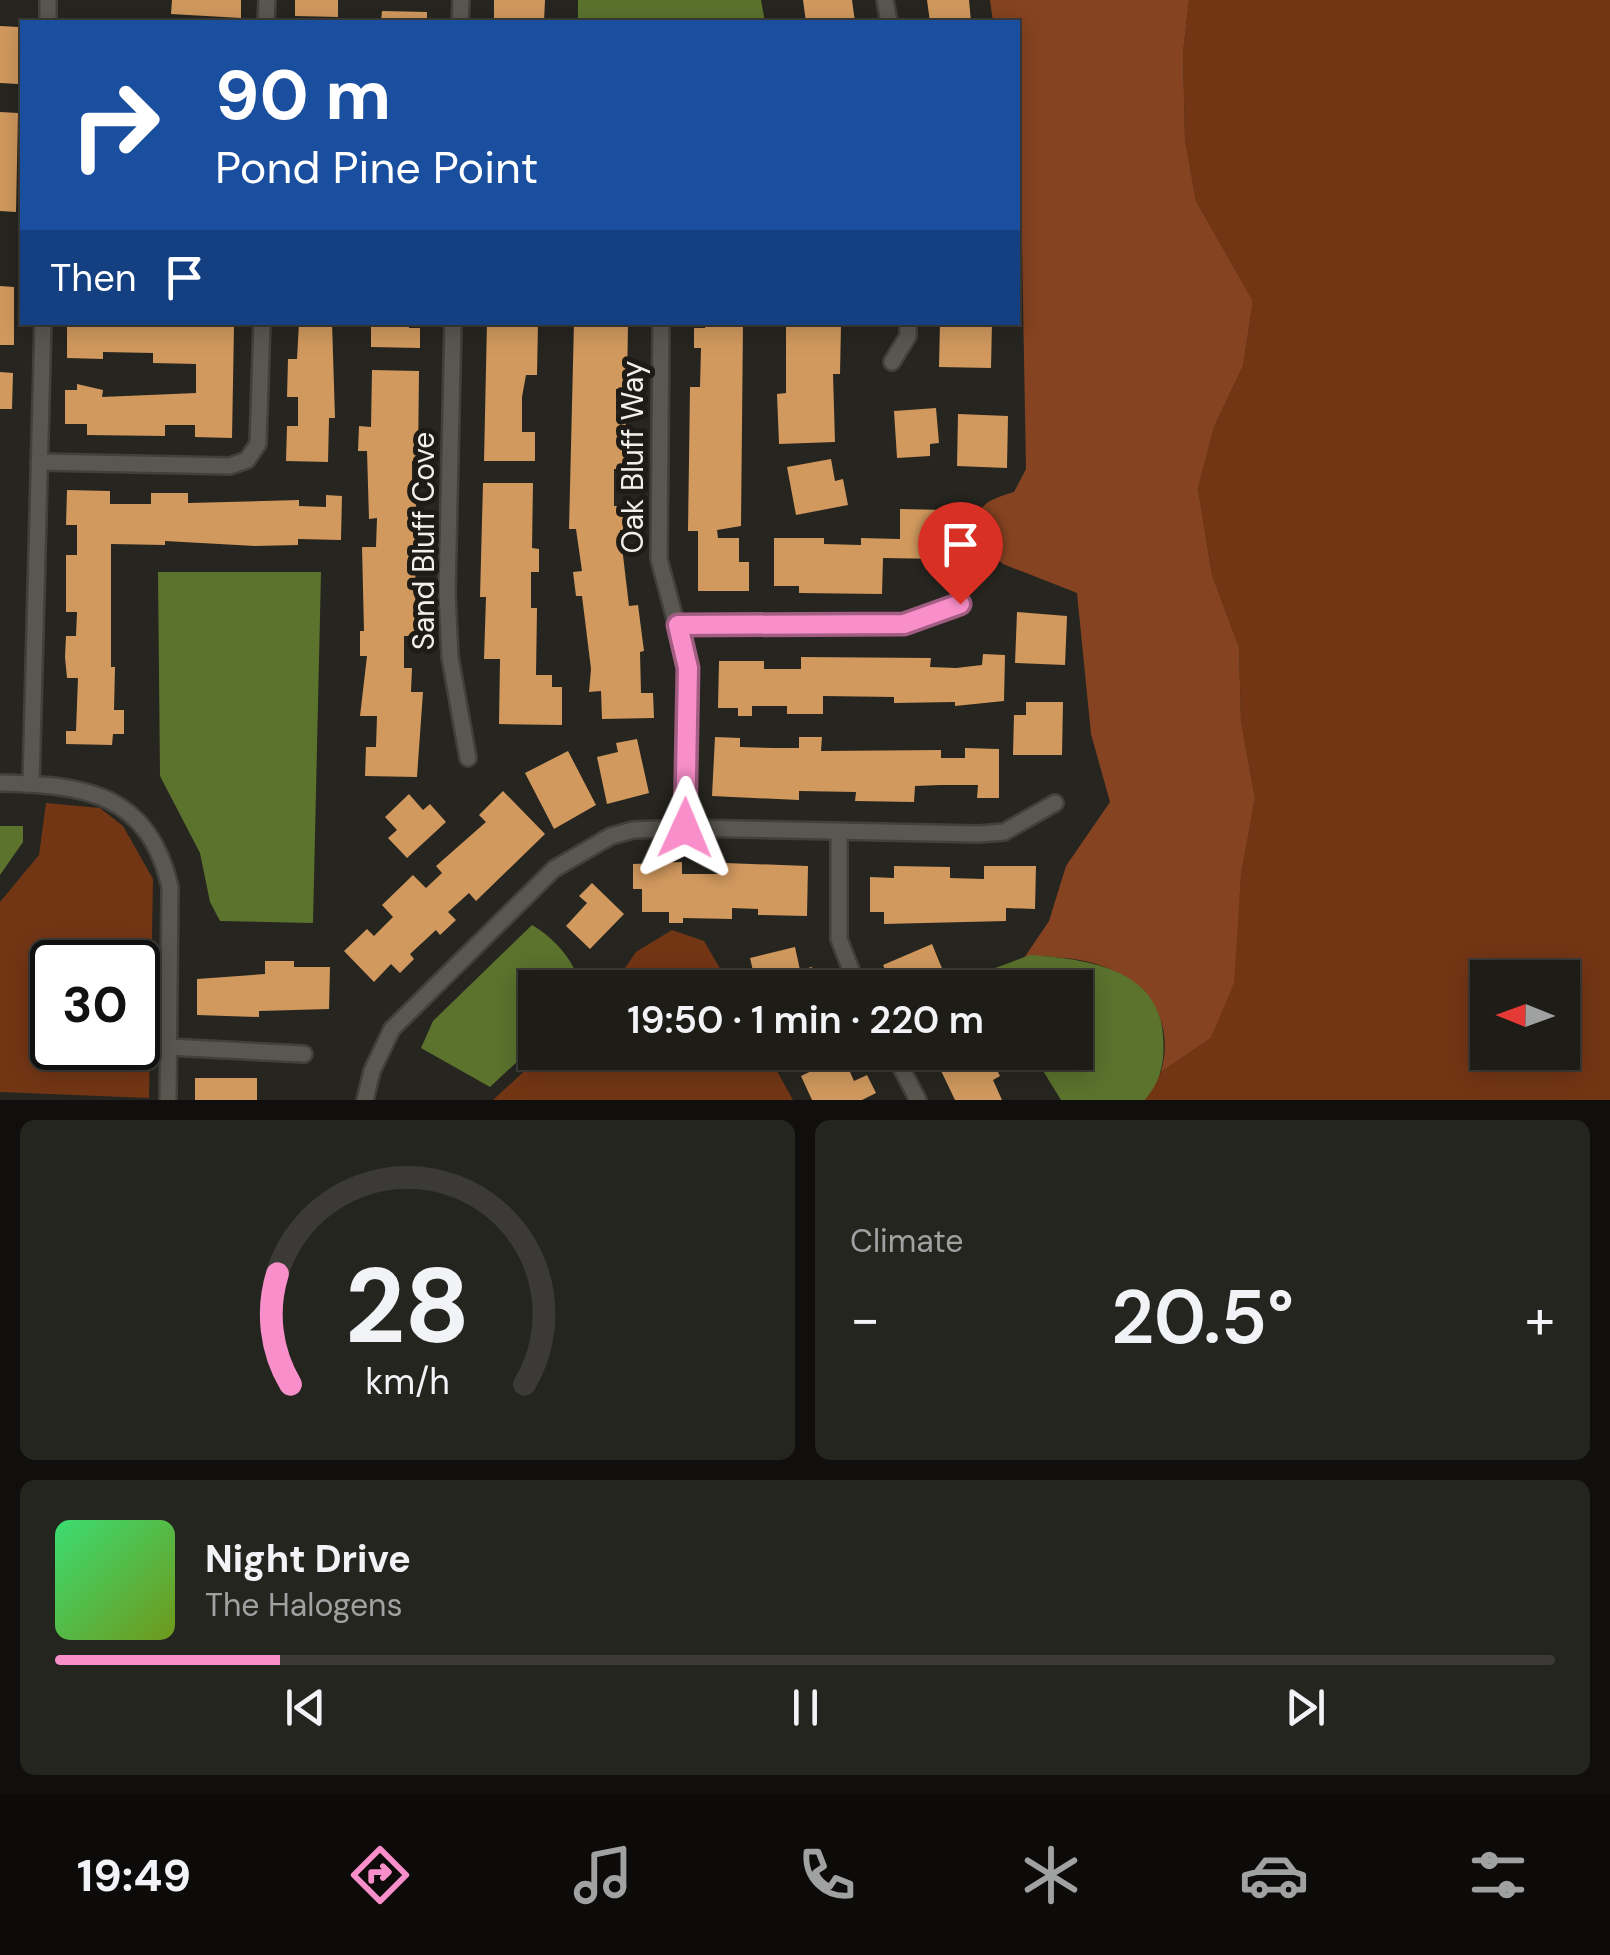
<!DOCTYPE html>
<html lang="en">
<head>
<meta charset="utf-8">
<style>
	body { margin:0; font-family:"DM Sans",sans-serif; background:#252520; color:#f1f3f6; height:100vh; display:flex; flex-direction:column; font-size:38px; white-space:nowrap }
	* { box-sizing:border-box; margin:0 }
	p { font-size:32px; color:#a0a1a1 }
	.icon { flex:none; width:55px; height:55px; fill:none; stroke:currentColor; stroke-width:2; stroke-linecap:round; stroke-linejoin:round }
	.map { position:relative; height:1100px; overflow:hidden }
	.panel { display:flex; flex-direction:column; gap:20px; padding:20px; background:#100f0d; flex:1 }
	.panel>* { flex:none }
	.banner { position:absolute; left:20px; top:20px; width:1000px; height:305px; border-radius:0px; box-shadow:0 5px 25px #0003,0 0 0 2px #3b3a36; background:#1a4fa0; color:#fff; overflow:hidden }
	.needle { width:65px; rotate:271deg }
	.tools { position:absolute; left:1470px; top:960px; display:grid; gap:20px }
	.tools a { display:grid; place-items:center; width:110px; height:110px; border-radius:0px; background:#1d1c17; box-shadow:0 5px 25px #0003,0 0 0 2px #3b3a36; font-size:50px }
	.speed { position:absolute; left:30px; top:940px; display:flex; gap:20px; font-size:50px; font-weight:700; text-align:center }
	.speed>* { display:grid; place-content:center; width:130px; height:130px; border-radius:50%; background:#1d1c17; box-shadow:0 5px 25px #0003,0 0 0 2px #3b3a36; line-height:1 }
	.speed .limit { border:5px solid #111; border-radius:15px; background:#fff; color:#111 }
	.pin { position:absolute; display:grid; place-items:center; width:85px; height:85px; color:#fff; margin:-102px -42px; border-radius:50% 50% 50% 0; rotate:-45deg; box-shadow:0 0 10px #0007 }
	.pin .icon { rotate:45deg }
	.me { position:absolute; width:110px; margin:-55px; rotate:1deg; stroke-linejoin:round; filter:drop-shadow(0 0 8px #0008) }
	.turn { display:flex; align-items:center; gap:35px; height:210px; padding:0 30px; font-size:45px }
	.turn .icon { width:130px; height:130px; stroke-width:2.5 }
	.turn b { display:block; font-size:70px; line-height:85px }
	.then { display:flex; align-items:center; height:95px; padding:0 30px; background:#0003; gap:20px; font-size:38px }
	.big { font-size:75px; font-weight:600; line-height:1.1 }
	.panel .tile { flex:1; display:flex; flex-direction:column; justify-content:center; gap:15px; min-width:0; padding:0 35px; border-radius:15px; background:#252520 }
	.panel .dial { align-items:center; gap:0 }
	.dial svg { height:260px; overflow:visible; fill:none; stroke:#3b3a36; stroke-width:7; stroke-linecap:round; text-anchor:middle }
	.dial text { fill:#f1f3f6; stroke:none }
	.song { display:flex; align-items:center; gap:30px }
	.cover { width:120px; height:120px; border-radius:15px; background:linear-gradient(135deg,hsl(140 70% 55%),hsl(80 70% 35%)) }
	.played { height:10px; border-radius:5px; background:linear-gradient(90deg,#f98fca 15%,#3b3a36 15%) }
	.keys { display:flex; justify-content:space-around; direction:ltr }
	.heat { display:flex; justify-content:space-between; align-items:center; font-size:55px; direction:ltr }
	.panel .tiles { flex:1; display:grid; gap:20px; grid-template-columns:1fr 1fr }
	.tile:last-child { grid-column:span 2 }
	.trip { position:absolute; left:518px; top:970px; width:575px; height:100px; border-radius:0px; background:#1d1c17; box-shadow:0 5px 25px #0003,0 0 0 2px #3b3a36; font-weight:600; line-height:100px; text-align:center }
	.dock { display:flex; height:160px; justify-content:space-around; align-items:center; background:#0c0b09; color:#a0a1a1 }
	.dock .icon { width:70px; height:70px }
	.dock .on { color:#f98fca }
	.dock b { font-size:45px; color:#f1f3f6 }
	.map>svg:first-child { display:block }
	.green { fill:#733615; fill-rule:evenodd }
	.forest { fill:#854321 }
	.water { fill:#5b732d }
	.building { fill:#d1995e }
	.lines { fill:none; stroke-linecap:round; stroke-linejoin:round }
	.minor-casing { stroke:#42403b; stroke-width:20 }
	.minor { stroke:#5a5750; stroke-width:15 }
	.route-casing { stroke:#a25d83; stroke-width:25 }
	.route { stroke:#f98fca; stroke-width:18 }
	.labels { text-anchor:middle; stroke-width:10; stroke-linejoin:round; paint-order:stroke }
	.street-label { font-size:30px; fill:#f1efeb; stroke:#1e1b16 }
</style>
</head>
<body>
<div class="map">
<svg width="1610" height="1100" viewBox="0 0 1610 1100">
	<rect width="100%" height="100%" fill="#27251f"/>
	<g class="green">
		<path d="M1189 0H1610V1100H1145L1161 1072 1211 1038 1233 983 1241 875 1255 798 1241 721 1239 647 1212 575 1198 489 1214 427 1243 366 1253 301 1196 201 1185 139 1183 53ZM1488 978H1562V1052H1488Z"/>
		<path d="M46 803 100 808 123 826 153 879 149 1098 0 1092V902L39 855ZM52 962H138V1048H52Z"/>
		<polygon points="672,930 704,941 731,987 612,987 636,952"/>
		<polygon points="544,1053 767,1053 793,1100 493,1100"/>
	</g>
	<path class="forest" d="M990 0H1189L1183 53 1185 139 1196 201 1253 301 1243 366 1214 427 1198 489 1212 575 1239 647 1241 721 1255 798 1241 875 1234 983 1211 1038 1161 1072C1180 1004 1125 962 1063 958 1050 957 1036 954 1024 958L1049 921 1066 866 1110 802 1091 734 1077 593 1003 564 976 540C976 506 981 502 1014 492L1026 469 1018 22H993Z"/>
	<g class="water">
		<polygon points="578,0 761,0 765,22 578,22"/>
		<polygon points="158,572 321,572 313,923 220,921 210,902 200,853 160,776"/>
		<polygon points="0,826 23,826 23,842 0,875"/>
		<path d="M532 925C554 938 576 961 580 987L535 988V1045L490 1087 421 1048 433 1021Z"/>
		<path d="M1030 955C1084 959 1158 967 1163 1035 1165 1061 1162 1079 1145 1100H1061L1032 1053 1075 1052V988L995 987 990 970Z"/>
	</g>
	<g class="building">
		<polygon points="172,0 241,0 241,18 171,14"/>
		<polygon points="295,0 338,0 338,17 295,16"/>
		<polygon points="494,0 545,0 544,22 494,22"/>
		<polygon points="803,0 852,0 855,22 806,22"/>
		<polygon points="927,0 969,0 971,22 930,22"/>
		<polygon points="382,11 427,12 427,22 381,22"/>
		<polygon points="0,26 19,27 18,84 0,83"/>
		<polygon points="0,112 18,113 16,212 0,211"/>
		<polygon points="0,286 14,287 14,345 0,345"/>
		<polygon points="67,322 174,326 174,322 215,322 215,327 234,327 232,438 195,437 195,425 165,425 165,436 87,435 87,424 65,424 65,390 77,390 77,384 103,390 102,397 196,393 196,364 153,363 153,353 103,352 103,359 67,358"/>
		<polygon points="299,322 332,322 335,418 329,418 328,462 286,461 287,426 298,426 298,397 287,397 288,359 297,359"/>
		<polygon points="371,322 409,322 409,328 420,328 420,348 371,347"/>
		<polygon points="487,322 538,322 537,375 526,375 522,397 522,432 535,432 535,461 484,461"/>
		<polygon points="574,322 628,322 627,389 616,389 616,420 626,421 625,469 614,469 614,506 624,506 623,530 620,530 629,606 638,605 644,651 640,652 641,693 653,693 654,718 602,719 601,691 589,692 591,669 582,596 576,596 573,572 582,571 576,529 569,529"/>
		<polygon points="705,322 743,322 741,526 717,530 718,538 739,538 739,562 749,562 749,591 698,591 698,531 688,531 690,387 700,387 701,348 694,348 694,328 705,328"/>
		<polygon points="940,322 992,322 991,368 939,367"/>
		<polygon points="786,325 841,325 840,374 833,374 835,442 779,444 777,394 786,393"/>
		<polygon points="372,370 419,371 418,461 412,461 412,482 416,482 415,636 404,636 404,668 412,668 411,692 423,692 417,777 365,776 366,747 376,747 377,716 360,716 367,656 360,656 360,631 364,631 362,547 376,547 377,518 369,519 367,451 358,451 359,426 371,427"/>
		<polygon points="0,372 13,373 12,409 0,409"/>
		<polygon points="936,408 939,443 930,444 930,456 897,458 894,411"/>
		<polygon points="958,414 1008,416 1007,468 957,466"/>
		<polygon points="831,459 835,481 843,479 848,505 796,515 787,467"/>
		<polygon points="483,483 533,483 532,548 539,549 539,572 531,572 531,608 537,608 536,675 552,675 552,687 562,687 562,725 499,724 500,659 484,659 486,597 480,597"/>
		<polygon points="67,490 110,491 110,504 151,504 151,493 188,493 188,503 299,500 299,506 326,507 326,495 342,496 341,540 298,539 298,545 255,546 165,541 165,545 111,544 111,667 115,667 114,710 124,710 124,734 113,734 112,745 66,744 66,731 76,731 78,678 67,678 65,657 66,636 76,636 77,612 66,612 66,555 77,555 77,525 66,525"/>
		<polygon points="900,509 945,510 944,559 883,558 882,594 799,593 799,586 774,586 774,538 824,538 824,544 861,545 861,538 900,539"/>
		<polygon points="1017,612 1067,616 1065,665 1015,663"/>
		<polygon points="983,654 1005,655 1004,701 955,706 955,702 894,703 894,697 823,696 823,714 787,714 787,706 752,706 752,716 738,716 738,708 718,708 719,661 764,661 764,669 801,669 801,657 931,658 930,667 956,668 982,665"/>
		<polygon points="1026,702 1063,702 1062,755 1013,755 1014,715 1026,715"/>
		<polygon points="715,737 740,738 740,747 774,748 799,748 799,737 822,737 821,751 941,750 941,758 965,758 965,748 999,749 999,798 977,798 978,785 940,785 915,786 914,802 855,801 856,792 799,791 799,800 712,796"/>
		<polygon points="637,739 649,793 607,804 597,757 618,752 616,743"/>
		<polygon points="568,751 596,805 554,829 525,773"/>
		<polygon points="503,791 545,834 476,901 469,893 448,912 456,920 440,935 436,930 410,954 414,959 400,973 391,964 374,982 344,951 367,929 374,936 393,917 382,905 413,875 426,888 442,873 436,866 486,822 479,815"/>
		<polygon points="409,794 423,810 430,804 446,822 407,858 388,838 397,830 385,817"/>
		<polygon points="682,862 682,874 725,874 725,863 808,866 807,916 758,915 758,909 732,908 732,919 683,918 683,923 669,923 669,912 642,912 642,889 633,889 633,864"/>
		<polygon points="894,866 950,867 950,878 984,879 984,866 1036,866 1035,909 1006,908 1006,921 884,924 884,912 870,912 870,877 894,878"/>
		<polygon points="592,883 624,914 590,949 566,926 587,903 579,896"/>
		<polygon points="932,944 950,988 893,988 883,965"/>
		<polygon points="795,947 800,970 812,967 817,988 757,988 750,958"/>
		<polygon points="265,961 294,961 294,967 330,967 329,1009 259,1011 259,1017 197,1015 197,979 265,974"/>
		<polygon points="932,1052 1000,1052 1005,1063 996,1068 1000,1076 993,1080 1002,1100 955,1100"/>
		<polygon points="843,1056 854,1081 867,1075 876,1093 862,1100 812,1100 801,1076"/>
		<rect x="195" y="1078" width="62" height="22"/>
	</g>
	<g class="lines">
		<defs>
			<g id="minor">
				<polyline points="885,0 889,22"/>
				<polyline points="48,22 48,0"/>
				<polyline points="266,22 267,0"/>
				<polyline points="460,22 461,0"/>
				<polyline points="453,322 447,593 450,657 468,758"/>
				<polyline points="661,322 659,559 688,668 685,828"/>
				<polyline points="892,362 908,336 908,322"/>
				<polyline points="39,462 230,466 247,460 258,444 262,322"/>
				<polyline points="678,625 904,624 960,604"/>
				<path d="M0 783C84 785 148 792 170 887L168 1100"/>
				<polyline points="31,784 43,322"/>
				<polyline points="839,831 839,939 858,988"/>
				<polyline points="168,1047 304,1054"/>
				<polyline points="893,1052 918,1100"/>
				<polyline points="365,1100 372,1071 392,1029 554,869 611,836 633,830 685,828 979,834 1004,832 1055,803"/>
			</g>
		</defs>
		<use href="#minor" class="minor-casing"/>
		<use href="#minor" class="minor"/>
	</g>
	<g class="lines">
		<defs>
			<polyline id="route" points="685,828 688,668 678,625 904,624 960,604"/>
		</defs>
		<use href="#route" class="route-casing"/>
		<use href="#route" class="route"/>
	</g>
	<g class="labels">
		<g class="street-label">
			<text transform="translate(633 457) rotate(-90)" y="10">Oak Bluff Way</text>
			<text transform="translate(424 541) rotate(-90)" y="10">Sand Bluff Cove</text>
		</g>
	</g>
</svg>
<div class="tools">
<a><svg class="needle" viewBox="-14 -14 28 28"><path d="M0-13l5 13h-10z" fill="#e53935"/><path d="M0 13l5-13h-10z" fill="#a0a1a1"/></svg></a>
</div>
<div class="speed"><div class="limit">30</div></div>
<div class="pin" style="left:960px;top:604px;background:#d93025"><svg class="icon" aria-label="arrive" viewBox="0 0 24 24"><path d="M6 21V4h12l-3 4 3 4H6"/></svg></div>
<svg class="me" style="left:685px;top:828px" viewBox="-20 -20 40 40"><path d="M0-17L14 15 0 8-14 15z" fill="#f98fca" stroke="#fff" stroke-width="4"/></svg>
<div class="trip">19:50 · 1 min · 220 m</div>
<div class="banner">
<div class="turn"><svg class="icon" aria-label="right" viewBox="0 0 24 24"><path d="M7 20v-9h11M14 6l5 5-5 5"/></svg><div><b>90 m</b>Pond Pine Point</div></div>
<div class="then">Then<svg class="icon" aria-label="arrive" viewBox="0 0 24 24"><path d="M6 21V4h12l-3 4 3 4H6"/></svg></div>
</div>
</div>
<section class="panel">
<div class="tiles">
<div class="tile dial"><svg viewBox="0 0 100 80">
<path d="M14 69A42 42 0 1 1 86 69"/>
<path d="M14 69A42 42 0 0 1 10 35" stroke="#f98fca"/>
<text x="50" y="56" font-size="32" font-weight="700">28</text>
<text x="50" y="72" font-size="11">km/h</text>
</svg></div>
<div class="tile"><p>Climate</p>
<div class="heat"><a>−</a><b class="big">20.5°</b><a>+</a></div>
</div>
<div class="tile">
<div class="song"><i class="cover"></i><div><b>Night Drive</b><p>The Halogens</p></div></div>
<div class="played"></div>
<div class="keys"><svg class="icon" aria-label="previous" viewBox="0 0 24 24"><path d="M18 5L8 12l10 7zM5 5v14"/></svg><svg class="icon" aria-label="pause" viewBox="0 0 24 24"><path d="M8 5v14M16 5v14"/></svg><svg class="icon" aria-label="next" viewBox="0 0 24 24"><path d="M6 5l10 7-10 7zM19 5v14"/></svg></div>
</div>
</div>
</section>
<nav class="dock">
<b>19:49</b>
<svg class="icon on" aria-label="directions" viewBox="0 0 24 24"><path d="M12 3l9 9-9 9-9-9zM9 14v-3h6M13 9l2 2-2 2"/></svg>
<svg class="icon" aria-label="music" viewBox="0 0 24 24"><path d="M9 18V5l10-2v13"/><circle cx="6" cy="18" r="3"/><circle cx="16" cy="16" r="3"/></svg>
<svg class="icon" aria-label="phone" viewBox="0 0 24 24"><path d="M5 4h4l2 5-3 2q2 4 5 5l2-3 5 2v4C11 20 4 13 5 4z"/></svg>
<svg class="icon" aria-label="climate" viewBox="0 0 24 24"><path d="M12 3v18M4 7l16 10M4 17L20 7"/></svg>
<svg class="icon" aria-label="car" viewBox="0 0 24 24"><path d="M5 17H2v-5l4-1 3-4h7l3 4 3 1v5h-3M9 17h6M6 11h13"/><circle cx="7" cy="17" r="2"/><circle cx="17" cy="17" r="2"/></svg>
<svg class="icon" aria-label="filters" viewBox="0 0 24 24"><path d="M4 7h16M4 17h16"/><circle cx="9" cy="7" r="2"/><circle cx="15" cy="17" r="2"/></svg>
</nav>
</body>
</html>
